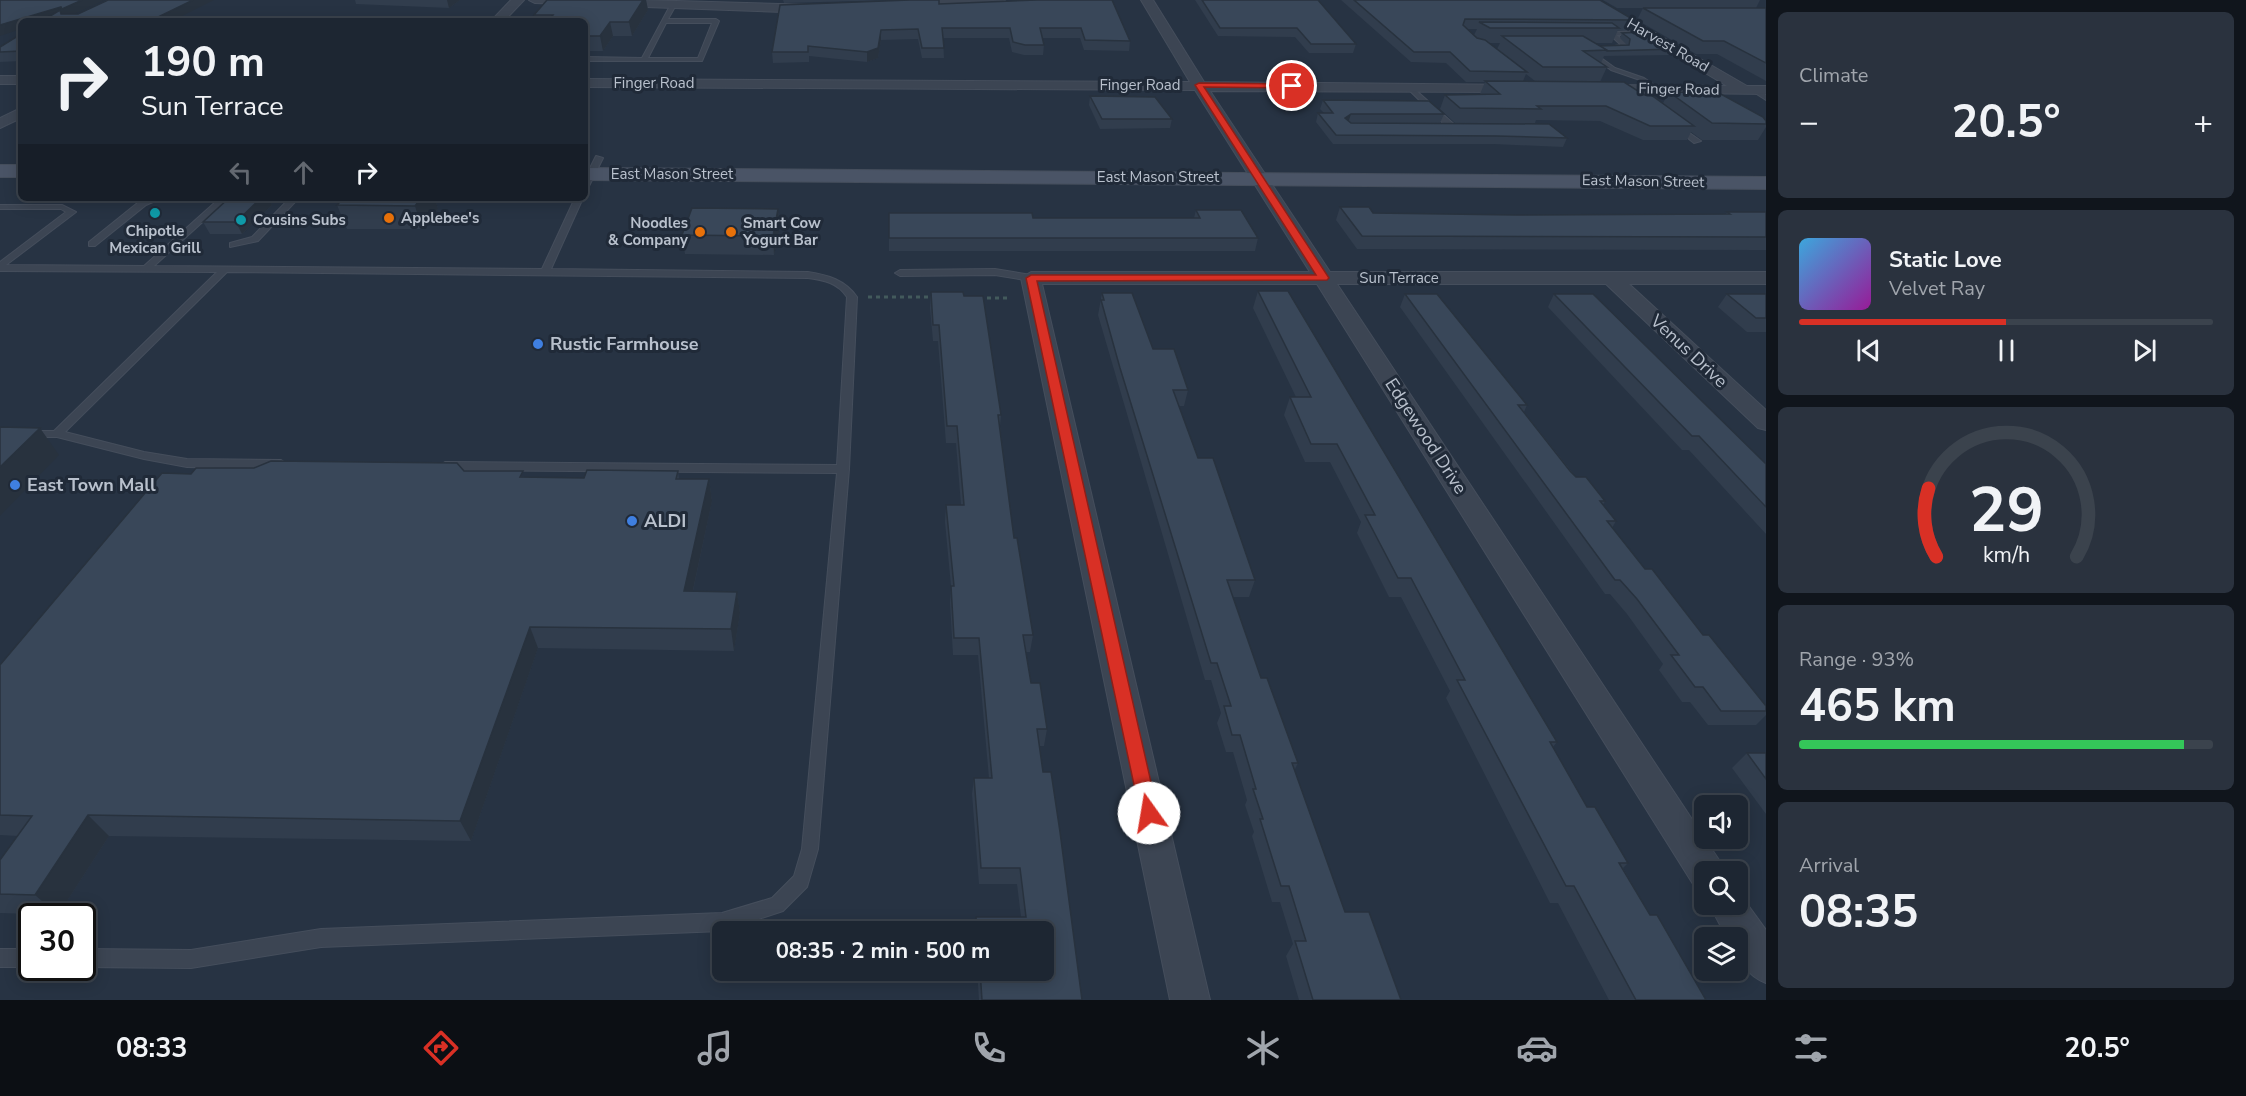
<!DOCTYPE html>
<html lang="en">
<head>
<meta charset="utf-8">
<style>
	body { margin:0; font-family:"Nunito Sans",sans-serif; background:#2a323e; color:#f1f3f6; height:100vh; display:flex; flex-direction:column; font-size:22px; white-space:nowrap }
	* { box-sizing:border-box; margin:0 }
	p { font-size:20px; color:#a0a5ac }
	.icon { flex:none; width:33px; height:33px; fill:none; stroke:currentColor; stroke-width:2; stroke-linecap:round; stroke-linejoin:round }
	.map { position:relative; flex:1; overflow:hidden }
	.details { display:flex; flex-direction:column; gap:12px; padding:12px; background:#10151c; width:480px }
	.details>* { flex:none }
	.guide { position:absolute; left:18px; top:18px; width:570px; height:183px; border-radius:9px; box-shadow:0 3px 15px #0003,0 0 0 2px #3b434d; background:#1d2632; color:#f1f3f6; overflow:hidden }
	.tools { position:absolute; left:1694px; top:795px; display:grid; gap:12px }
	.tools a { display:grid; place-items:center; width:54px; height:54px; border-radius:9px; background:#1d2632; box-shadow:0 3px 15px #0003,0 0 0 2px #3b434d; font-size:30px }
	.speed { position:absolute; left:18px; top:903px; display:flex; gap:12px; font-size:30px; font-weight:700; text-align:center }
	.speed>* { display:grid; place-content:center; width:78px; height:78px; border-radius:50%; background:#1d2632; box-shadow:0 3px 15px #0003,0 0 0 2px #3b434d; line-height:1 }
	.speed .limit { border:3px solid #111; border-radius:9px; background:#fff; color:#111 }
	.pin { position:absolute; display:grid; place-items:center; width:51px; height:51px; color:#fff; margin:-26px; border:3px solid #fff; border-radius:50%; box-shadow:0 2px 6px #0007 }
	.me { position:absolute; width:66px; margin:-33px; rotate:347deg; stroke-linejoin:round; filter:drop-shadow(0 0 4px #0008) }
	.turn { display:flex; align-items:center; gap:21px; height:126px; padding:0 24px; font-size:27px }
	.turn .icon { width:78px; height:78px; stroke-width:2.5 }
	.turn b { display:block; font-size:42px; line-height:51px }
	.lanes { display:flex; align-items:center; height:57px; padding:0 24px; background:#0003; justify-content:center; gap:30px; direction:ltr }
	.lanes .off { opacity:.35 }
	.big { font-size:45px; font-weight:700; line-height:1.1 }
	.details .widget { flex:1; display:flex; flex-direction:column; justify-content:center; gap:9px; min-width:0; padding:0 21px; border-radius:9px; background:#2a323e }
	.details .dial { align-items:center; gap:0 }
	.dial svg { height:156px; overflow:visible; fill:none; stroke:#3b434d; stroke-width:7; stroke-linecap:round; text-anchor:middle }
	.dial text { fill:#f1f3f6; stroke:none }
	.song { display:flex; align-items:center; gap:18px }
	.cover { width:72px; height:72px; border-radius:9px; background:linear-gradient(135deg,hsl(200 70% 55%),hsl(300 70% 35%)) }
	.played { height:6px; border-radius:3px; background:linear-gradient(90deg,#d93025 50%,#3b434d 50%) }
	.keys { display:flex; justify-content:space-around; direction:ltr }
	.heat { display:flex; justify-content:space-between; align-items:center; font-size:33px; direction:ltr }
	.charge { height:9px; border-radius:4px; background:linear-gradient(90deg,#34c759 93%,#3b434d 0) }
	.trip { position:absolute; left:712px; top:921px; width:342px; height:60px; border-radius:9px; background:#1d2632; box-shadow:0 3px 15px #0003,0 0 0 2px #3b434d; font-weight:700; line-height:60px; text-align:center }
	.dock { display:flex; height:96px; justify-content:space-around; align-items:center; background:#0c0f14; color:#a0a5ac }
	.dock .icon { width:42px; height:42px }
	.dock .current { color:#d93025 }
	.dock b { font-size:27px; color:#f1f3f6 }
	main { display:flex; flex:1; min-height:0 }
	.map>svg:first-child { display:block }
	.lines { fill:none; stroke-linecap:round; stroke-linejoin:round }
	.service-casing { stroke:#454e5c; stroke-width:2 }
	.minor-casing { stroke:#454e5c; stroke-width:2 }
	.secondary-casing { stroke:#454e5c; stroke-width:2 }
	.path { stroke:#435a5c; stroke-width:3; stroke-dasharray:4 4; stroke-linecap:butt }
	.service { fill:#3c4553; fill-rule:evenodd }
	.minor { fill:#3c4553; fill-rule:evenodd }
	.secondary { fill:#4a5466; fill-rule:evenodd }
	.wall { fill:#313d4d; fill-rule:evenodd }
	.shaded-wall { fill:#28323e }
	.building { fill:#394759; stroke:#28323e; stroke-width:1.5 }
	.route { fill:#d93025; stroke:#8d1f18; stroke-width:1.5 }
	.culture-dot { fill:#0f9aa8; stroke:#202a38; stroke-width:2 }
	.food-dot { fill:#e8710a; stroke:#202a38; stroke-width:2 }
	.shop-dot { fill:#3f7fe0; stroke:#202a38; stroke-width:2 }
	.labels { text-anchor:middle; stroke-width:6; stroke-linejoin:round; paint-order:stroke }
	.far-street-label { font-size:15px; fill:#b9c1cd; stroke:#202a38 }
	.far-poi-label { font-size:15px; font-weight:bold; fill:#b9c1cd; stroke:#202a38; text-anchor:start }
	.poi-label { font-size:18px; font-weight:bold; fill:#b9c1cd; stroke:#202a38; text-anchor:start }
	.street-label { font-size:18px; fill:#b9c1cd; stroke:#202a38 }
</style>
</head>
<body>
<main>
<div class="map">
<svg width="1766" height="1000" viewBox="0 0 1766 1000">
	<rect width="100%" height="100%" fill="#273343"/>
	<g class="lines">
		<defs>
			<g id="service">
				<path d="M671 4 676 5 668 19H716L719 21 702 61H585V57L642 58ZM666 23H712L698 58H648Z"/>
				<polygon points="1639,31 1641,34 1617,35 1628,45 1628,47 1611,49 1608,47 1621,45 1609,34 1609,32"/>
				<polygon points="1590,50 1615,68 1644,78 1660,89 1655,90 1640,80 1611,70 1588,53"/>
				<polygon points="1407,86 1411,86 1456,126 1456,130 1450,130 1407,88"/>
				<polygon points="1752,89 1756,89 1766,95 1766,100 1752,91"/>
				<polygon points="1674,125 1678,125 1701,141 1694,143 1674,127"/>
				<polygon points="596,156 603,158 589,186 585,188 585,178"/>
				<polygon points="150,198 162,198 146,205 95,246 89,246 89,242 140,201"/>
				<path d="M220 198H229L154 266 542 269 575 198H583L551 269 808 272C828 275 845 280 857 297L849 469 818 849 807 887 783 911 722 931 321 947 191 968 82 967V949L191 950 321 929 722 913 772 898 794 876 802 849 837 473 445 470 439 466 445 462 837 465 847 297C838 283 824 280 808 278L227 272 65 432 144 452 187 459 281 460 287 464 285 467 228 468 187 467 144 459 57 437H0V431H54L217 272 0 271V262L66 212 61 209H0V205H62L76 212 6 265 144 266Z"/>
				<polygon points="282,198 291,198 295,202 258,241 230,247 230,243 252,237 286,202"/>
				<polygon points="995,269 1031,275 1036,278 1031,281 995,275 900,276 895,273 900,270"/>
				<rect x="0" y="949" width="32" height="18"/>
			</g>
			<g id="minor">
				<polygon points="511,0 524,0 504,21 491,21"/>
				<polygon points="529,0 642,0 813,5 819,9 813,13 535,3"/>
				<polygon points="933,0 1005,0 999,3 904,8 898,5 904,2"/>
				<polygon points="1141,0 1153,0 1204,82 1523,85 1523,91 1518,92 1210,91 1330,272 1766,272 1766,284 1629,284 1766,410 1766,430 1758,428 1606,284 1337,284 1719,860 1724,872 1704,872 1704,888 1693,884 1317,284 1042,284 1210,1000 1170,1000 1021,278 1031,272 1310,272 1195,90 585,87 585,79 1190,82"/>
				<polygon points="1584,0 1598,0 1747,86 1766,86 1766,94 1597,92 1595,89 1602,85 1727,86"/>
				<rect x="0" y="76" width="21" height="8"/>
				<polygon points="21,108 21,118 0,128 0,118"/>
				<path d="M1737 890 1766 930V983C1746 975 1737 959 1737 938H1727L1709 904H1737Z"/>
			</g>
			<g id="secondary">
				<rect x="0" y="165" width="21" height="12"/>
				<polygon points="585,168 1766,177 1766,189 585,180"/>
			</g>
		</defs>
		<use href="#service" class="service-casing"/>
		<use href="#minor" class="minor-casing"/>
		<use href="#secondary" class="secondary-casing"/>
		<g class="path">
			<polyline points="868,297 933,297"/>
			<polyline points="979,298 1011,298"/>
		</g>
		<use href="#service" class="service"/>
		<use href="#minor" class="minor"/>
		<use href="#secondary" class="secondary"/>
	</g>
	<g class="wall">
		<polygon points="355,0 460,0 449,8 356,4"/>
		<polygon points="547,0 654,0 646,0 648,10 632,36 613,36 603,51 585,51 585,21 536,21 534,15"/>
		<polygon points="783,0 895,0 784,3"/>
		<polygon points="1037,0 1130,41 1129,51 1084,50 1080,38 1042,38 1044,45 1043,55 1024,55 1012,52 1009,38 943,38 944,58 922,58 918,39 881,40 878,58 867,62 809,56 809,62 773,63 772,52 939,4"/>
		<polygon points="1195,0 1318,0 1356,44 1353,53 1309,53 1295,37 1218,36"/>
		<path d="M1341 0H1600L1634 20 1629 30H1618L1612 43H1595L1599 46 1627 45 1620 38 1622 33 1673 49 1670 55 1604 56 1601 63 1607 67 1600 82 1644 95 1663 103 1669 92 1766 121V127L1758 140H1702L1691 132 1687 140H1643L1600 121 1536 120 1535 123 1567 138 1563 147 1494 144H1333L1316 122 1318 113H1324L1320 109 1323 100 1444 114 1440 123H1455L1440 109 1445 95 1480 94 1485 82H1466L1446 63 1411 62ZM1468 29H1477L1474 35ZM1489 43H1500L1497 49ZM1526 74 1535 81H1523Z"/>
		<polygon points="1603,0 1760,0 1756,8 1617,8"/>
		<polygon points="1643,8 1766,8 1766,81 1717,54 1696,54 1637,20"/>
		<polygon points="21,34 21,61 0,62 0,47"/>
		<polygon points="1090,96 1172,119 1170,128 1100,129 1089,105"/>
		<polygon points="229,198 269,198 272,205 242,234 210,234 203,222"/>
		<polygon points="344,198 435,198 438,209 422,229 347,229 337,205"/>
		<polygon points="1340,207 1373,213 1516,215 1726,214 1727,212 1766,212 1766,250 1357,249 1336,220"/>
		<polygon points="778,209 780,227 774,255 685,254 682,235"/>
		<polygon points="1196,210 1258,238 1255,251 889,251 889,213 1033,218 1194,218"/>
		<polygon points="1258,291 1557,742 1553,747 1587,807 1628,863 1623,868 1650,915 1706,1000 1609,1000 1558,903 1550,903 1446,698 1450,691 1401,597 1389,597 1357,533 1361,522 1330,462 1305,462 1284,415 1290,397 1296,397 1253,308"/>
		<polygon points="931,292 964,296 1001,415 1000,426 1014,538 1033,635 1030,652 1026,652 1031,683 1047,729 1044,746 1040,746 1043,772 1082,1000 979,1000 977,970 1044,970 1044,932 974,932 976,917 1021,917 1017,884 979,884 972,794 974,778 989,778 978,655 953,655 950,603 951,586 945,522 946,505 961,505 956,443 946,443 938,341 933,341 930,308"/>
		<polygon points="1102,293 1188,390 1184,406 1179,406 1198,458 1255,580 1249,597 1233,597 1261,678 1298,763 1294,771 1345,912 1401,1000 1299,1000 1286,956 1293,944 1280,902 1272,902 1252,836 1254,832 1245,805 1247,800 1233,752 1226,752 1217,723 1221,713 1211,680 1205,680 1098,315"/>
		<polygon points="1405,294 1527,405 1524,412 1576,477 1605,501 1603,505 1616,521 1612,528 1645,569 1766,706 1766,715 1756,725 1708,725 1690,702 1682,702 1659,670 1663,664 1627,614 1610,594 1605,594 1400,307"/>
		<polygon points="1554,294 1766,464 1766,534 1689,450 1682,450 1548,307"/>
		<polygon points="1727,294 1766,294 1766,332 1747,332 1718,307"/>
		<polygon points="464,471 525,477 584,478 678,471 679,479 709,479 712,501 693,591 737,592 740,613 734,651 538,648 471,841 109,836 58,915 1,913 0,913 0,860 18,836 0,835 0,665 191,474"/>
		<polygon points="1747,753 1766,753 1766,814 1732,768"/>
	</g>
	<g class="shaded-wall">
		<polygon points="82,0 105,0 66,18 50,21 21,21 21,29 0,36 0,25 61,7"/>
		<polygon points="193,0 214,0 172,21 150,21"/>
		<polygon points="447,0 460,0 449,8"/>
		<polygon points="643,0 646,0 648,10 632,36 629,22"/>
		<polygon points="610,22 613,36 603,51 600,36"/>
		<polygon points="881,30 881,40 878,58 867,62 867,52"/>
		<polygon points="1351,114 1348,123 1345,118"/>
		<polygon points="261,198 269,198 272,205 242,234 236,222"/>
		<polygon points="421,198 435,198 438,209 422,229 415,206"/>
		<polygon points="778,209 780,227 774,255 773,236"/>
		<polygon points="40,428 59,455 0,516 0,467"/>
		<polygon points="709,479 712,501 688,613 684,591"/>
		<polygon points="737,592 740,613 734,651 731,629"/>
		<polygon points="530,627 538,648 471,841 460,821"/>
		<polygon points="88,815 109,836 58,915 35,895"/>
	</g>
	<g class="building">
		<polygon points="0,0 82,0 62,9 61,7 0,25"/>
		<polygon points="108,0 193,0 150,21 42,21 60,10 61,14 78,14"/>
		<polygon points="547,0 643,0 629,22 610,22 600,36 585,36 585,21 548,21 553,15 534,15"/>
		<polygon points="910,0 939,0 939,4 1037,0 1112,0 1130,41 1085,40 1081,28 1040,28 1044,45 1025,45 1013,42 1010,28 942,28 944,48 922,48 918,29 881,30 878,48 867,52 808,46 808,52 772,52 780,5"/>
		<polygon points="1202,0 1318,0 1356,44 1311,44 1297,28 1220,28"/>
		<polygon points="1354,0 1600,0 1634,20 1465,19 1463,25 1477,38 1485,40 1527,72 1470,71 1450,52 1414,52"/>
		<polygon points="1643,8 1766,8 1766,63 1724,41 1703,41"/>
		<polygon points="1479,22 1612,23 1619,28 1490,28"/>
		<polygon points="1644,32 1673,49 1607,51 1599,46 1629,45 1630,39 1622,33"/>
		<polygon points="21,34 21,51 0,52 0,47"/>
		<polygon points="1502,36 1583,36 1607,50 1583,51 1607,67 1543,67"/>
		<polygon points="1485,81 1624,82 1644,95 1651,95 1694,126 1650,126 1606,106 1537,106 1541,109 1460,108 1445,95 1500,94"/>
		<polygon points="1669,92 1719,93 1763,117 1766,121 1766,124 1712,123"/>
		<polygon points="1090,96 1155,97 1172,119 1102,119"/>
		<polygon points="1323,100 1429,101 1444,114 1351,114 1345,118 1351,123 1549,124 1567,138 1497,136 1336,135 1318,113 1333,113"/>
		<polygon points="229,198 261,198 236,222 203,222"/>
		<polygon points="344,198 421,198 415,206 337,205"/>
		<polygon points="1340,207 1369,207 1373,213 1516,215 1730,214 1727,212 1766,212 1766,237 1362,236"/>
		<polygon points="692,208 778,209 773,236 682,235"/>
		<polygon points="1196,210 1241,210 1258,238 889,238 889,213 1032,213 1033,218 1200,218"/>
		<polygon points="1258,291 1288,291 1557,742 1550,742 1587,807 1595,807 1628,863 1619,863 1650,915 1657,915 1706,1000 1636,1000 1574,886 1566,886 1457,680 1465,680 1411,578 1398,578 1365,515 1375,515 1337,444 1311,444 1290,397 1311,397"/>
		<polygon points="931,292 963,292 964,296 983,296 1001,415 998,415 1014,538 1017,538 1033,635 1023,635 1031,683 1040,683 1047,729 1037,729 1043,772 1051,772 1060,832 1082,1000 982,1000 980,970 1044,970 1044,932 977,932 976,917 1026,917 1020,868 981,868 974,778 992,778 979,638 954,638 951,586 954,586 946,505 964,505 957,426 947,426 939,325 933,325"/>
		<polygon points="1102,293 1132,293 1153,349 1174,349 1188,390 1173,390 1198,458 1213,458 1255,580 1227,580 1261,678 1267,678 1298,763 1292,763 1345,912 1369,912 1401,1000 1313,1000 1295,941 1306,941 1289,886 1281,886 1260,819 1263,819 1253,789 1256,789 1240,735 1232,735 1224,706 1231,706 1217,663 1211,663 1120,368 1101,300 1104,300"/>
		<polygon points="1405,294 1437,294 1527,405 1518,405 1570,471 1576,477 1586,477 1605,501 1600,501 1616,521 1607,521 1645,569 1652,569 1703,635 1709,635 1766,706 1766,711 1721,711 1703,687 1695,687 1671,655 1679,655 1637,599 1620,580 1615,580"/>
		<polygon points="1554,294 1593,294 1766,464 1766,507 1699,436 1692,436"/>
		<polygon points="1727,294 1766,294 1766,318 1756,318"/>
		<polygon points="0,427 40,428 0,467"/>
		<polygon points="271,461 457,463 464,471 523,471 520,477 584,478 587,470 678,471 676,479 709,479 684,591 737,592 731,629 530,627 460,821 88,815 35,895 0,894 0,860 32,816 0,815 0,665 162,473 191,474 196,468 254,468"/>
		<polygon points="1747,753 1766,753 1766,779"/>
	</g>
	<polygon class="route" points="1199,83 1292,84 1296,86 1292,88 1204,87 1329,278 1327,280 1037,281 1158,813 1155,819 1149,821 1143,819 1140,813 1026,278 1031,275 1316,275 1195,85"/>
	<g class="culture-dot">
		<circle cx="155" cy="213" r="6"/>
		<circle cx="241" cy="220" r="6"/>
	</g>
	<g class="food-dot">
		<circle cx="389" cy="218" r="6"/>
		<circle cx="700" cy="232" r="6"/>
		<circle cx="731" cy="232" r="6"/>
	</g>
	<g class="shop-dot">
		<circle cx="538" cy="344" r="6"/>
		<circle cx="15" cy="485" r="6"/>
		<circle cx="632" cy="521" r="6"/>
	</g>
	<g class="labels">
		<g class="far-street-label">
			<text transform="translate(1668 45) rotate(30)" y="5">Harvest Road</text>
			<text x="654" y="88">Finger Road</text>
			<text x="1140" y="90">Finger Road</text>
			<text transform="translate(1679 89) rotate(1)" y="5">Finger Road</text>
			<text x="672" y="179">East Mason Street</text>
			<text x="1158" y="182">East Mason Street</text>
			<text transform="translate(1643 181) rotate(1)" y="5">East Mason Street</text>
			<text x="1399" y="283">Sun Terrace</text>
		</g>
		<g class="far-poi-label">
			<text x="401" y="223">Applebee's</text>
			<text x="253" y="225">Cousins Subs</text>
			<text x="688" y="228" text-anchor="end">Noodles<tspan x="688" dy="17">&amp; Company</tspan></text>
			<text x="743" y="228">Smart Cow<tspan x="743" dy="17">Yogurt Bar</tspan></text>
			<text x="155" y="236" text-anchor="middle">Chipotle<tspan x="155" dy="17">Mexican Grill</tspan></text>
		</g>
		<g class="poi-label">
			<text x="550" y="350">Rustic Farmhouse</text>
			<text x="27" y="491">East Town Mall</text>
			<text x="644" y="527">ALDI</text>
		</g>
		<g class="street-label">
			<text transform="translate(1689 351) rotate(43)" y="6">Venus Drive</text>
			<text transform="translate(1426 436) rotate(57)" y="6">Edgewood Drive</text>
		</g>
	</g>
</svg>
<div class="tools">
<a><svg class="icon" aria-label="sound" viewBox="0 0 24 24"><path d="M4 9h4l5-4v14l-5-4H4zM17 9q2 3 0 6"/></svg></a>
<a><svg class="icon" aria-label="search" viewBox="0 0 24 24"><circle cx="10" cy="10" r="6"/><path d="M15 15l6 6"/></svg></a>
<a><svg class="icon" aria-label="layers" viewBox="0 0 24 24"><path d="M12 4l9 5-9 5-9-5zM3 14l9 5 9-5"/></svg></a>
</div>
<div class="speed"><div class="limit">30</div></div>
<div class="pin" style="left:1292px;top:86px;background:#d93025"><svg class="icon" aria-label="arrive" viewBox="0 0 24 24"><path d="M6 21V4h12l-3 4 3 4H6"/></svg></div>
<svg class="me" style="left:1149px;top:813px" viewBox="-20 -20 40 40"><circle r="19" fill="#fff"/><path d="M0-13L10 11 0 6-10 11z" fill="#d93025"/></svg>
<div class="trip">08:35 · 2 min · 500 m</div>
<div class="guide">
<div class="turn"><svg class="icon" aria-label="right" viewBox="0 0 24 24"><path d="M7 20v-9h11M14 6l5 5-5 5"/></svg><div><b>190 m</b>Sun Terrace</div></div>
<div class="lanes"><svg class="icon off" aria-label="left" viewBox="0 0 24 24"><path d="M17 20v-9H6M10 6l-5 5 5 5"/></svg><svg class="icon off" aria-label="ahead" viewBox="0 0 24 24"><path d="M12 20V5M6 11l6-6 6 6"/></svg><svg class="icon" aria-label="right" viewBox="0 0 24 24"><path d="M7 20v-9h11M14 6l5 5-5 5"/></svg></div>
</div>
</div>
<section class="details">
<div class="widget"><p>Climate</p>
<div class="heat"><a>−</a><b class="big">20.5°</b><a>+</a></div>
</div>
<div class="widget">
<div class="song"><i class="cover"></i><div><b>Static Love</b><p>Velvet Ray</p></div></div>
<div class="played"></div>
<div class="keys"><svg class="icon" aria-label="previous" viewBox="0 0 24 24"><path d="M18 5L8 12l10 7zM5 5v14"/></svg><svg class="icon" aria-label="pause" viewBox="0 0 24 24"><path d="M8 5v14M16 5v14"/></svg><svg class="icon" aria-label="next" viewBox="0 0 24 24"><path d="M6 5l10 7-10 7zM19 5v14"/></svg></div>
</div>
<div class="widget dial"><svg viewBox="0 0 100 80">
<path d="M14 69A42 42 0 1 1 86 69"/>
<path d="M14 69A42 42 0 0 1 10 34" stroke="#d93025"/>
<text x="50" y="56" font-size="32" font-weight="700">29</text>
<text x="50" y="72" font-size="11">km/h</text>
</svg></div>
<div class="widget"><p>Range · 93%</p><b class="big">465 km</b><div class="charge"></div></div>
<div class="widget"><p>Arrival</p><b class="big">08:35</b></div>
</section>
</main>
<nav class="dock">
<b>08:33</b>
<svg class="icon current" aria-label="directions" viewBox="0 0 24 24"><path d="M12 3l9 9-9 9-9-9zM9 14v-3h6M13 9l2 2-2 2"/></svg>
<svg class="icon" aria-label="music" viewBox="0 0 24 24"><path d="M9 18V5l10-2v13"/><circle cx="6" cy="18" r="3"/><circle cx="16" cy="16" r="3"/></svg>
<svg class="icon" aria-label="phone" viewBox="0 0 24 24"><path d="M5 4h4l2 5-3 2q2 4 5 5l2-3 5 2v4C11 20 4 13 5 4z"/></svg>
<svg class="icon" aria-label="climate" viewBox="0 0 24 24"><path d="M12 3v18M4 7l16 10M4 17L20 7"/></svg>
<svg class="icon" aria-label="car" viewBox="0 0 24 24"><path d="M5 17H2v-5l4-1 3-4h7l3 4 3 1v5h-3M9 17h6M6 11h13"/><circle cx="7" cy="17" r="2"/><circle cx="17" cy="17" r="2"/></svg>
<svg class="icon" aria-label="filters" viewBox="0 0 24 24"><path d="M4 7h16M4 17h16"/><circle cx="9" cy="7" r="2"/><circle cx="15" cy="17" r="2"/></svg>
<b>20.5°</b>
</nav>
</body>
</html>
